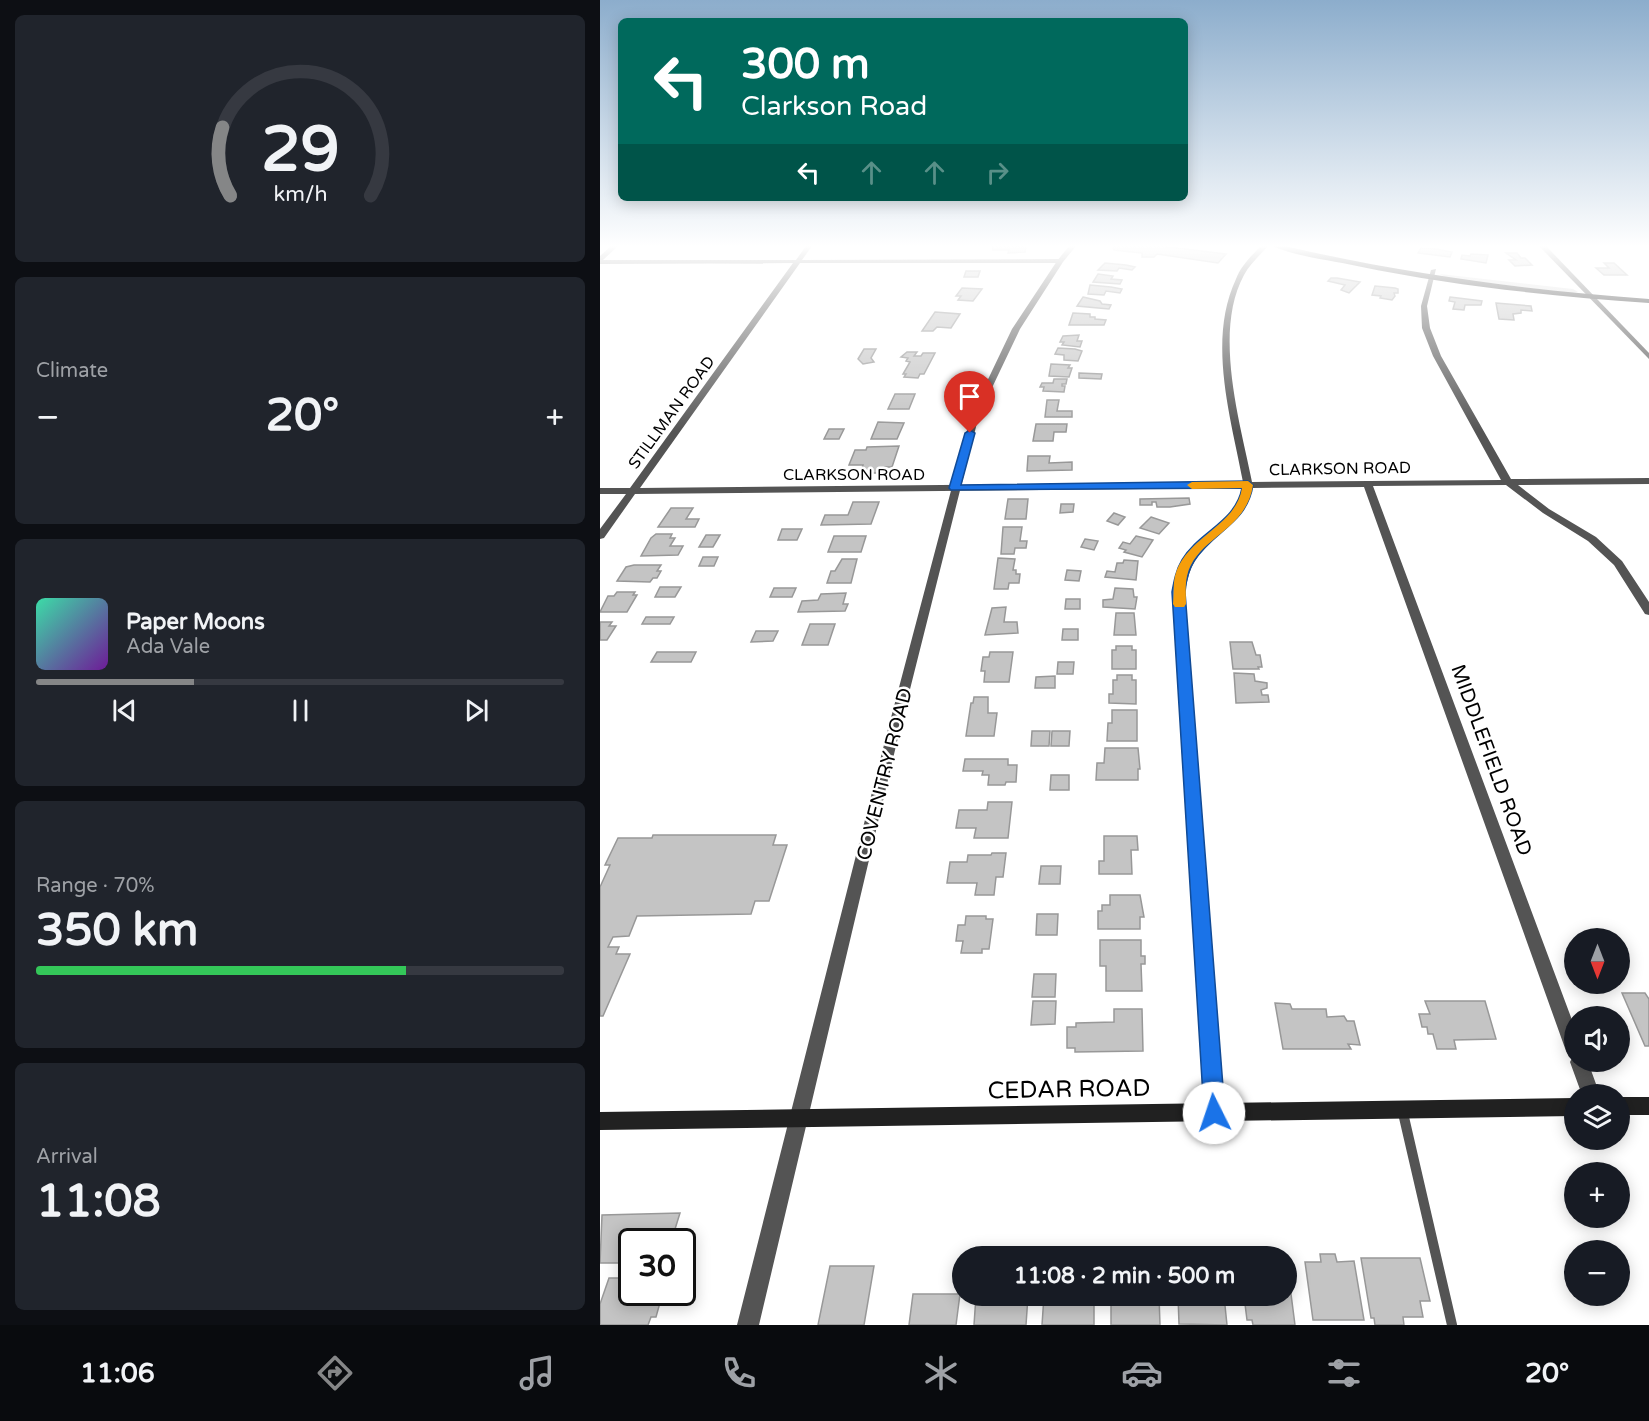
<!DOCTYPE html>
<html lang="en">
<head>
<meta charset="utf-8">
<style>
	body { margin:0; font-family:"Varela Round",sans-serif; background:#20242c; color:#f1f3f6; height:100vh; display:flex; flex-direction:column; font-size:22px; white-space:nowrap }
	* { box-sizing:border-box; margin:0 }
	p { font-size:20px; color:#9ea1a6 }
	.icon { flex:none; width:33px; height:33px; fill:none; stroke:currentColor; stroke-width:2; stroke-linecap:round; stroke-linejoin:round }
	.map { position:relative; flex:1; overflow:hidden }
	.panel { display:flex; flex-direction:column; gap:15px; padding:15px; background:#0d0f14; width:600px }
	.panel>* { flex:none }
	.banner { position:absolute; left:18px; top:18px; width:570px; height:183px; border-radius:9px; box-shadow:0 3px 15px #0003; background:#00695c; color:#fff; overflow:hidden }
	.needle { width:39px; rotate:180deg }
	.tools { position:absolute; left:964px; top:928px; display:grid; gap:12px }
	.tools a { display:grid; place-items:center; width:66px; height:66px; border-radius:50%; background:#171b24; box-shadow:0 3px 15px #0003; font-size:30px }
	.speed { position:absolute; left:18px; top:1228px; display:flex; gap:12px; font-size:30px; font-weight:700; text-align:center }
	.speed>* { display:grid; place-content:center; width:78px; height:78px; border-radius:50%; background:#171b24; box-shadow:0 3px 15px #0003; line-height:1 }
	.speed .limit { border:3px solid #111; border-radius:9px; background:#fff; color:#111 }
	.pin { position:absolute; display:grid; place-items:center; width:51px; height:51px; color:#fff; margin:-62px -26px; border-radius:50% 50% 50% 0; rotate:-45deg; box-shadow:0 0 6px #0007 }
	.pin .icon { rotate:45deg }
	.me { position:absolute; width:66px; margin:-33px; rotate:356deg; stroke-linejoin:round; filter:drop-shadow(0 0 4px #0008) }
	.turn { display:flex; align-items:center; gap:21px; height:126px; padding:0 24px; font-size:27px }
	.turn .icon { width:78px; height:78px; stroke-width:2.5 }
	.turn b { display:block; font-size:42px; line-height:51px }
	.lanes { display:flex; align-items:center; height:57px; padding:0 24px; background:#0003; justify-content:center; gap:30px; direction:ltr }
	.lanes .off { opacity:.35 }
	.big { font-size:45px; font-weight:800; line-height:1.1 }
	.panel .card { flex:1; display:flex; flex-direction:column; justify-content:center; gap:9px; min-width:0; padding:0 21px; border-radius:9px; background:#20242c }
	.panel .dial { align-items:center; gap:0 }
	.dial svg { height:156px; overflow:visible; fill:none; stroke:#363941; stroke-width:7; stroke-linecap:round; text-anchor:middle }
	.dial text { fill:#f1f3f6; stroke:none }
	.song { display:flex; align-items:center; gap:18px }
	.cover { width:72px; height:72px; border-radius:9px; background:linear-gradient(135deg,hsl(160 70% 55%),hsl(280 70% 35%)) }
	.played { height:6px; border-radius:3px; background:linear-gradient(90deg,#858687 30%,#363941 30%) }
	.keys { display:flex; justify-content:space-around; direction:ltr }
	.heat { display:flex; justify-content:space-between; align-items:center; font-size:33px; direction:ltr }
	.charge { height:9px; border-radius:4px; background:linear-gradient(90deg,#34c759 70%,#363941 0) }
	.trip { position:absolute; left:352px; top:1246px; width:345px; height:60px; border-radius:30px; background:#171b24; box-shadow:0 3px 15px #0003; font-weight:800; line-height:60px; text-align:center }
	.tabs { display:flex; height:96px; justify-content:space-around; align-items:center; background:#090b0e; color:#9ea1a6 }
	.tabs .icon { width:42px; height:42px }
	.tabs .selected { color:#858687 }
	.tabs b { font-size:27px; color:#f1f3f6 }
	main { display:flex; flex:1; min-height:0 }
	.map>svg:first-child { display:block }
	.green { fill:#dbdbdb }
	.building { fill:#c4c4c4; stroke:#989898; stroke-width:1.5 }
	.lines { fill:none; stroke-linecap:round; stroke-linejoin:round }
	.service { stroke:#545454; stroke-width:10 }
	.minor { fill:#545454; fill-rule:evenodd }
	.tertiary { fill:#545454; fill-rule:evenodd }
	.secondary { fill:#212121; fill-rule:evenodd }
	.route { fill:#1a73e8; stroke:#114b97; stroke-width:1.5 }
	.slow { fill:#f59e0b }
	.labels { text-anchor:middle; stroke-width:5; stroke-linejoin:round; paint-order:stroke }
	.far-street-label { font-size:16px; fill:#000; stroke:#fff }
	.street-label { font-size:20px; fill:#000; stroke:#fff }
	.near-street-label { font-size:24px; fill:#000; stroke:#fff }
</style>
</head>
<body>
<main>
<section class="panel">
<div class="card dial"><svg viewBox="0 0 100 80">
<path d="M14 69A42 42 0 1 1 86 69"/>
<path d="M14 69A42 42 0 0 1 10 34" stroke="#858687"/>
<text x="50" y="56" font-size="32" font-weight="700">29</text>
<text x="50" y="72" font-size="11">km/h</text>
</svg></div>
<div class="card"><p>Climate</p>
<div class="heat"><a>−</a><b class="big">20°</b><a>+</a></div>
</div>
<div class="card">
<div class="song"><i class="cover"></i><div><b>Paper Moons</b><p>Ada Vale</p></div></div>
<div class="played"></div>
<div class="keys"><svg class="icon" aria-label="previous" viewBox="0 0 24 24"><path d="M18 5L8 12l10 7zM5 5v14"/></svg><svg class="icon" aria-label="pause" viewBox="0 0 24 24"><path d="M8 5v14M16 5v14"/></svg><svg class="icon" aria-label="next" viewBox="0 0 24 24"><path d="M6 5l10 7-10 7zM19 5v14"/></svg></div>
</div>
<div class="card"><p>Range · 70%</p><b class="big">350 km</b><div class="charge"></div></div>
<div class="card"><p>Arrival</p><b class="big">11:08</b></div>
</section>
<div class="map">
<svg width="1049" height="1325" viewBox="0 0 1049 1325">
	<rect width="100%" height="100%" fill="#fff"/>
	<polygon class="green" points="840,274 973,289 978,292 972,293 846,278"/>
	<g class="building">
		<polygon points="392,246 426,246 425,252 408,253 409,250 393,250"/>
		<polygon points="513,246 561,246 626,254 618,263 557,254 554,257 542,257 542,253 514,250"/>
		<polygon points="821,248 836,249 852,252 850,257 818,253"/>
		<polygon points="906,253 917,253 921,258 925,258 932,265 915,266 909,260 916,260"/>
		<polygon points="871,254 888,255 886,263 861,259 862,255 870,256"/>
		<polygon points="505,263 526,265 535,267 532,270 519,268 517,271 498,270"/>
		<polygon points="1004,263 1014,263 1027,275 1004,275 996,268 1009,268"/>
		<polygon points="366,271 380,271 378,277 364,277"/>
		<polygon points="498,274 513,276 511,279 522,280 520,284 493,282"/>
		<polygon points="731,278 737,278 760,282 749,293 741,290 745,285 728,281"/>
		<polygon points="490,285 511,287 522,289 520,293 506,291 504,295 488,294"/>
		<polygon points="775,286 795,288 798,289 798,293 794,293 795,296 792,300 780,298 781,296 772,295"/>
		<polygon points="362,288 382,289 373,301 358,300 361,296 356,296"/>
		<polygon points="483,297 500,301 502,304 511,305 509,309 477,306"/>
		<polygon points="850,297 882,301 881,305 865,305 864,310 853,309 855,302 849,301"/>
		<polygon points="896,303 931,306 932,311 921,310 921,313 913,314 914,320 899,319"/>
		<polygon points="335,312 360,314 351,328 337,327 333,331 322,331"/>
		<polygon points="473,313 490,314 490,317 495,317 495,319 506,320 504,325 469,325"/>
		<polygon points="479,335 477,341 482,341 480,347 462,345 464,342 460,342 463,336"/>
		<polygon points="458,348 475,349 482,351 478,361 464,360 464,355 455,354"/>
		<polygon points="264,349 276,349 271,358 274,362 263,364 258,359"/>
		<polygon points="307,352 317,352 314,356 321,356 323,353 335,353 324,374 320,374 318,378 304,377 306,374 303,374 310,362 306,361 308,358 301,357"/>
		<polygon points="451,364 470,365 468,368 472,368 469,377 449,376"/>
		<polygon points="479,373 502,374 501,379 479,378"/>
		<polygon points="454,379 467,379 466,384 462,384 462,386 465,386 464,392 443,391 444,387 440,387 442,383 453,383"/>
		<polygon points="295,394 315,394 309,409 288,409"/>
		<polygon points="447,400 459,400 457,411 472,411 472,417 445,417"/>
		<polygon points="278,422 304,423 297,439 271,439"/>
		<polygon points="436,424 467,424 466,432 454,432 453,441 433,441"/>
		<polygon points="229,429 244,429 239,439 224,439"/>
		<polygon points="299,446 292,467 285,467 283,473 264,473 265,469 262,469 263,465 249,465 255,450 266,450 267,447"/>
		<polygon points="428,456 450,456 449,463 472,462 472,470 427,471"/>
		<polygon points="589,498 590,504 570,507 557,507 556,502 552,502 552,505 540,505 540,499"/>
		<polygon points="408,499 428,499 426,519 405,519"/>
		<polygon points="253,502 279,502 271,524 221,525 225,515 248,515"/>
		<polygon points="461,504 474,504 473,512 460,513"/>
		<polygon points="71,508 93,508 86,519 99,519 95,527 58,527"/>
		<polygon points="514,513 525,517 518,525 507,521"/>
		<polygon points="551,517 569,523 559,534 540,528"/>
		<polygon points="403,527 422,527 420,541 427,541 426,548 415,548 414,554 401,554"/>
		<polygon points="182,529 202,529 197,540 178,540"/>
		<polygon points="56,534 72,534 70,538 75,538 70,546 83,546 78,555 41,556 51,538"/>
		<polygon points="106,535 120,535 113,547 99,547"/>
		<polygon points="234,536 266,536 261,552 228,552"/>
		<polygon points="536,536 553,540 542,557 524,552 526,550 519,548 523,542 530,544"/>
		<polygon points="485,539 498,541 494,550 481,547"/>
		<polygon points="103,557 118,557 114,566 99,566"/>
		<polygon points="398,558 415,559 413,570 416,570 416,574 420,574 419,583 409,583 408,589 394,589"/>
		<polygon points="242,559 257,559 251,583 227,583 231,571 235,571"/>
		<polygon points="524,560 538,561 536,580 505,577 507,571 515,572 517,563 523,563"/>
		<polygon points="34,565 61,565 57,571 61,571 57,578 53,578 50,582 17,581 26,567"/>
		<polygon points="467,570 481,571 479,581 465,580"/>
		<polygon points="60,587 81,587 75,597 55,597"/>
		<polygon points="174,588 196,588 192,597 170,597"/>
		<polygon points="515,588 533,589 534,597 537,597 535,609 503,607 503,600 513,599"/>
		<polygon points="17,592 35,592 33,595 37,595 27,612 0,612 8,596 14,596"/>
		<polygon points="246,593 243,604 248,604 245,611 198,612 202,601 218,600 221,594"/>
		<polygon points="466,599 480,599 480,609 465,609"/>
		<polygon points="406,607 404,622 417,622 418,633 385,635 392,608"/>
		<polygon points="516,613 534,613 536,635 514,635"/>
		<polygon points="46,617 74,617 70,624 42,624"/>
		<polygon points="0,622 12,622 9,626 16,626 7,640 0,640"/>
		<polygon points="210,624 235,624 228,645 202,645"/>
		<polygon points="463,629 478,629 478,640 462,640"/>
		<polygon points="156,631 178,631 173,641 151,642"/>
		<polygon points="630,642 652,642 656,655 660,655 662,667 658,667 659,669 633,669"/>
		<polygon points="516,646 532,646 532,650 536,650 536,669 512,669 512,650 516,650"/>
		<polygon points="57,652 96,652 91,662 51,662"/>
		<polygon points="390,652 413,652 409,682 384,682 385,671 381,671 383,657 389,657"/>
		<polygon points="458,662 474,662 473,674 457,674"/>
		<polygon points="634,673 654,674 655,681 667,683 667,688 661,690 662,695 668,695 669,702 636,703"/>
		<polygon points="517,675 532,675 532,680 536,680 536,704 509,703 509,694 513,694 513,680 517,680"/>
		<polygon points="455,676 455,688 435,688 436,677"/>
		<polygon points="374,697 388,697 388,713 397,713 394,736 366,736 371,703 373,703"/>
		<polygon points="512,710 537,710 537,741 507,741 508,723 512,723"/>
		<polygon points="432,731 450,731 449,746 431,746"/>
		<polygon points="452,731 470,731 469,746 451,746"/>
		<polygon points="505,748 538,748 540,769 538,769 538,780 496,780 497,763 504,763"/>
		<polygon points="365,759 408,759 408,765 417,765 416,782 406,782 405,785 388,785 389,775 382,775 383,771 363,771"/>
		<polygon points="451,775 469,775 469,790 450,790"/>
		<polygon points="388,802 412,802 408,838 374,838 376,828 356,828 359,810 387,810"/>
		<polygon points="53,835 176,835 173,845 187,845 169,901 155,901 151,914 37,916 29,936 13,937 8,947 19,947 16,954 30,954 3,1016 0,1016 0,887 10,865 5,865 18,838 52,838"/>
		<polygon points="504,836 537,836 538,850 531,850 532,874 499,874 499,861 504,861"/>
		<polygon points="392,853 406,853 403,877 396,877 394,895 375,895 377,883 347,883 350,862 367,862 368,855 391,855"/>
		<polygon points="441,866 461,866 460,884 439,884"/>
		<polygon points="510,895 540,895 544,917 540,917 540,929 498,929 498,911 502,911 502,905 510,905"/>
		<polygon points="437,914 458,914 457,935 436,935"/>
		<polygon points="366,916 386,916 386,919 393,919 389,949 382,949 382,953 361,953 363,941 356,941 358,925 365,925"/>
		<polygon points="500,940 541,940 541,956 545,956 545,964 541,964 542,991 506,991 506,966 500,966"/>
		<polygon points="434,974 456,974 455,997 432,997"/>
		<polygon points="1022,993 1045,993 1049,999 1049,1046 1045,1046"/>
		<polygon points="433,1001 456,1001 455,1024 431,1025"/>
		<polygon points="825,1001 885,1001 896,1039 854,1040 856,1049 837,1049 833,1034 828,1034 827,1027 822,1027 819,1014 830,1014"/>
		<polygon points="675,1003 690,1004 692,1009 726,1009 727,1017 744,1016 747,1021 754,1021 760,1045 748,1044 751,1049 683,1049"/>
		<polygon points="514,1009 542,1009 543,1051 475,1052 475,1048 467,1048 467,1027 476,1027 476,1023 514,1022"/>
		<polygon points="80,1213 71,1242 32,1242 32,1263 0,1263 2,1215"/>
		<rect x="511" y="1253" width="47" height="4"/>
		<polygon points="720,1254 735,1254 737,1262 754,1261 764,1320 713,1320 705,1262 721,1262"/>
		<rect x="446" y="1255" width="48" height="2"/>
		<polygon points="761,1258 820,1258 830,1301 820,1301 823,1317 803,1317 804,1325 775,1325 774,1318 771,1318"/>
		<polygon points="687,1263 695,1325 653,1325 652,1320 647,1320 644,1296 687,1296"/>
		<polygon points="230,1266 274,1266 264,1325 218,1325"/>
		<polygon points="9,1278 32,1278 32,1293 58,1293 56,1299 61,1299 56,1317 51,1317 48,1325 0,1325 0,1304"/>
		<polygon points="313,1294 360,1294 356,1325 309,1325"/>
		<polygon points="376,1296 428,1296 426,1325 374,1325"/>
		<polygon points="444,1296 494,1296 494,1325 442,1325"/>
		<polygon points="511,1296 559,1296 560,1325 511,1325"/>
		<polygon points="578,1296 624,1296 627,1325 579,1324"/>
	</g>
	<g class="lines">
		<polyline class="service" points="803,1113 852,1325"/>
		<path class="minor" d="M11 246H18L3 260H196L206 246H212L202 260 460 259 463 261 460 263H200L40 488 643 482C631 418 607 341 636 279 641 266 651 256 661 246H668C660 255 650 264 644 275 613 332 640 422 652 482L901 480 833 356 822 328 821 306 831 270 836 269 827 306 830 328 841 356 911 479 1049 478V484L918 485 949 509 996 537 1022 561 1049 602V615L1045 614 1014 565 988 541 943 513 906 485 773 486 975 1028V1062H988L1000 1095H982L970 1062 972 1058 969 1057 966 1051 764 487 652 488C643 525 613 532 595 561 589 571 587 581 585 592L623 1113 620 1119 614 1122 608 1119 605 1113 573 592C576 579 579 568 587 557 606 530 634 522 643 488L35 494 4 538 0 539V529L26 494H0V488H30L193 263 0 264V256Z"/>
		<g class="tertiary">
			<polygon points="469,246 476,246 463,262 420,329 379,415 300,729 159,1325 137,1325 288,729 371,415 412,329 457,261"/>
			<polygon points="939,246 946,246 1049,353 1049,359"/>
		</g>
		<g class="secondary">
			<path d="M672 246H685C805 274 926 290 1049 299V303C951 296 853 286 757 266 730 260 698 257 672 246Z"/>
			<rect x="1020" y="1097" width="29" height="18"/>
			<polygon points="975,1098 975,1116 0,1130 0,1112"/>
		</g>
	</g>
	<linearGradient id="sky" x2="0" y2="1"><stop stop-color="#8cadcc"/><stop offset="0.57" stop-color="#fff"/><stop offset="1" stop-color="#fff" stop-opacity="0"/></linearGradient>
	<rect width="1049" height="432" fill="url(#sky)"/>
	<path class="route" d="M370 430 375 433 361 485 648 481 653 485C647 524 614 530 594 561 588 570 586 581 585 592L625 1113 622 1121 614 1124 607 1121 604 1113 572 592C574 581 576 570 582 560 598 532 636 522 642 488L351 490 349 488 365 433Z"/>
	<path class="slow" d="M648 481 653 485C646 532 596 537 587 576 585 585 586 595 586 604L584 607H575L573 604C574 595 573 584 575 576 585 537 636 527 642 488L592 489 587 485 592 482Z"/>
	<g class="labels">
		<g class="far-street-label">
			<text transform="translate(71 412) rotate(-54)" y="6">STILLMAN ROAD</text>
			<text transform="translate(740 468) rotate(-1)" y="6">CLARKSON ROAD</text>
			<text x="254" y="480">CLARKSON ROAD</text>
		</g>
		<g class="street-label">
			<text transform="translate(892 760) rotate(70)" y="7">MIDDLEFIELD ROAD</text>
			<text transform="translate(284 774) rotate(-76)" y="7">COVENTRY ROAD</text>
		</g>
		<g class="near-street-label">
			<text transform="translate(469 1089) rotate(-1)" y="8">CEDAR ROAD</text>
		</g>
	</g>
</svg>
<div class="tools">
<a><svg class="needle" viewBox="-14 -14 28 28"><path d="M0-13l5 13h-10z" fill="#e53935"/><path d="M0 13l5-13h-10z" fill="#9ea1a6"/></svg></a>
<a><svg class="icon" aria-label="sound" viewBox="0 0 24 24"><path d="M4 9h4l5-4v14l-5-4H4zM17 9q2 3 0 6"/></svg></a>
<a><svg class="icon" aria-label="layers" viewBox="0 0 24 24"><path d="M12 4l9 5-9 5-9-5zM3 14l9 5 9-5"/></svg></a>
<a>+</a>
<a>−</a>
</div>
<div class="speed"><div class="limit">30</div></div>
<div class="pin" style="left:370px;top:433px;background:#d93025"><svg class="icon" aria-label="arrive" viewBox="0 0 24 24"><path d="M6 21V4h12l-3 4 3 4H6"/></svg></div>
<svg class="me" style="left:614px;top:1113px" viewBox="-20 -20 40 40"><circle r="19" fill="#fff"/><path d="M0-13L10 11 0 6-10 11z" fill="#1a73e8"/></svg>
<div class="trip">11:08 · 2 min · 500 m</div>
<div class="banner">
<div class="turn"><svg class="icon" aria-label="left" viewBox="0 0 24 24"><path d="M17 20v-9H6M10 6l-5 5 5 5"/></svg><div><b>300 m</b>Clarkson Road</div></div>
<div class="lanes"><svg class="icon" aria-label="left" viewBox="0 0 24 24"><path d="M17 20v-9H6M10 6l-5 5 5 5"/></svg><svg class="icon off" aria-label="ahead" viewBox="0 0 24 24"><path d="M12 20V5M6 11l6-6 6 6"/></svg><svg class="icon off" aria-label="ahead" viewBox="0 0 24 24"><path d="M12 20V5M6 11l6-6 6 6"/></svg><svg class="icon off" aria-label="right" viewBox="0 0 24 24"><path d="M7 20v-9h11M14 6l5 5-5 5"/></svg></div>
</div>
</div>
</main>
<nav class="tabs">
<b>11:06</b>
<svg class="icon selected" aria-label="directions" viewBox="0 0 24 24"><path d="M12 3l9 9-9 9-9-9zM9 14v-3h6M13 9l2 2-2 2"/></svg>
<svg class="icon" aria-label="music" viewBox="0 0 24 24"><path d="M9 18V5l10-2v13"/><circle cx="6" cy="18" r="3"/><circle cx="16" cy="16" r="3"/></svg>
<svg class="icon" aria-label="phone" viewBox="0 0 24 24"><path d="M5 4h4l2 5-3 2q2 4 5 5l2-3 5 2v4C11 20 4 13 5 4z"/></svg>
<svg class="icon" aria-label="climate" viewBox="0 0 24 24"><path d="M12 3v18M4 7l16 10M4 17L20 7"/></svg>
<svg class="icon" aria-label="car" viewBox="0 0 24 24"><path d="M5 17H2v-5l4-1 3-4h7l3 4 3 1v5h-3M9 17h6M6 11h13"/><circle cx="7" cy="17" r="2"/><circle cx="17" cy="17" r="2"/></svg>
<svg class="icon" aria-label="filters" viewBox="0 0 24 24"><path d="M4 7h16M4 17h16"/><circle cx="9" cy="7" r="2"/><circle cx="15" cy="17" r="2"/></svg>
<b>20°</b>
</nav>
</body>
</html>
